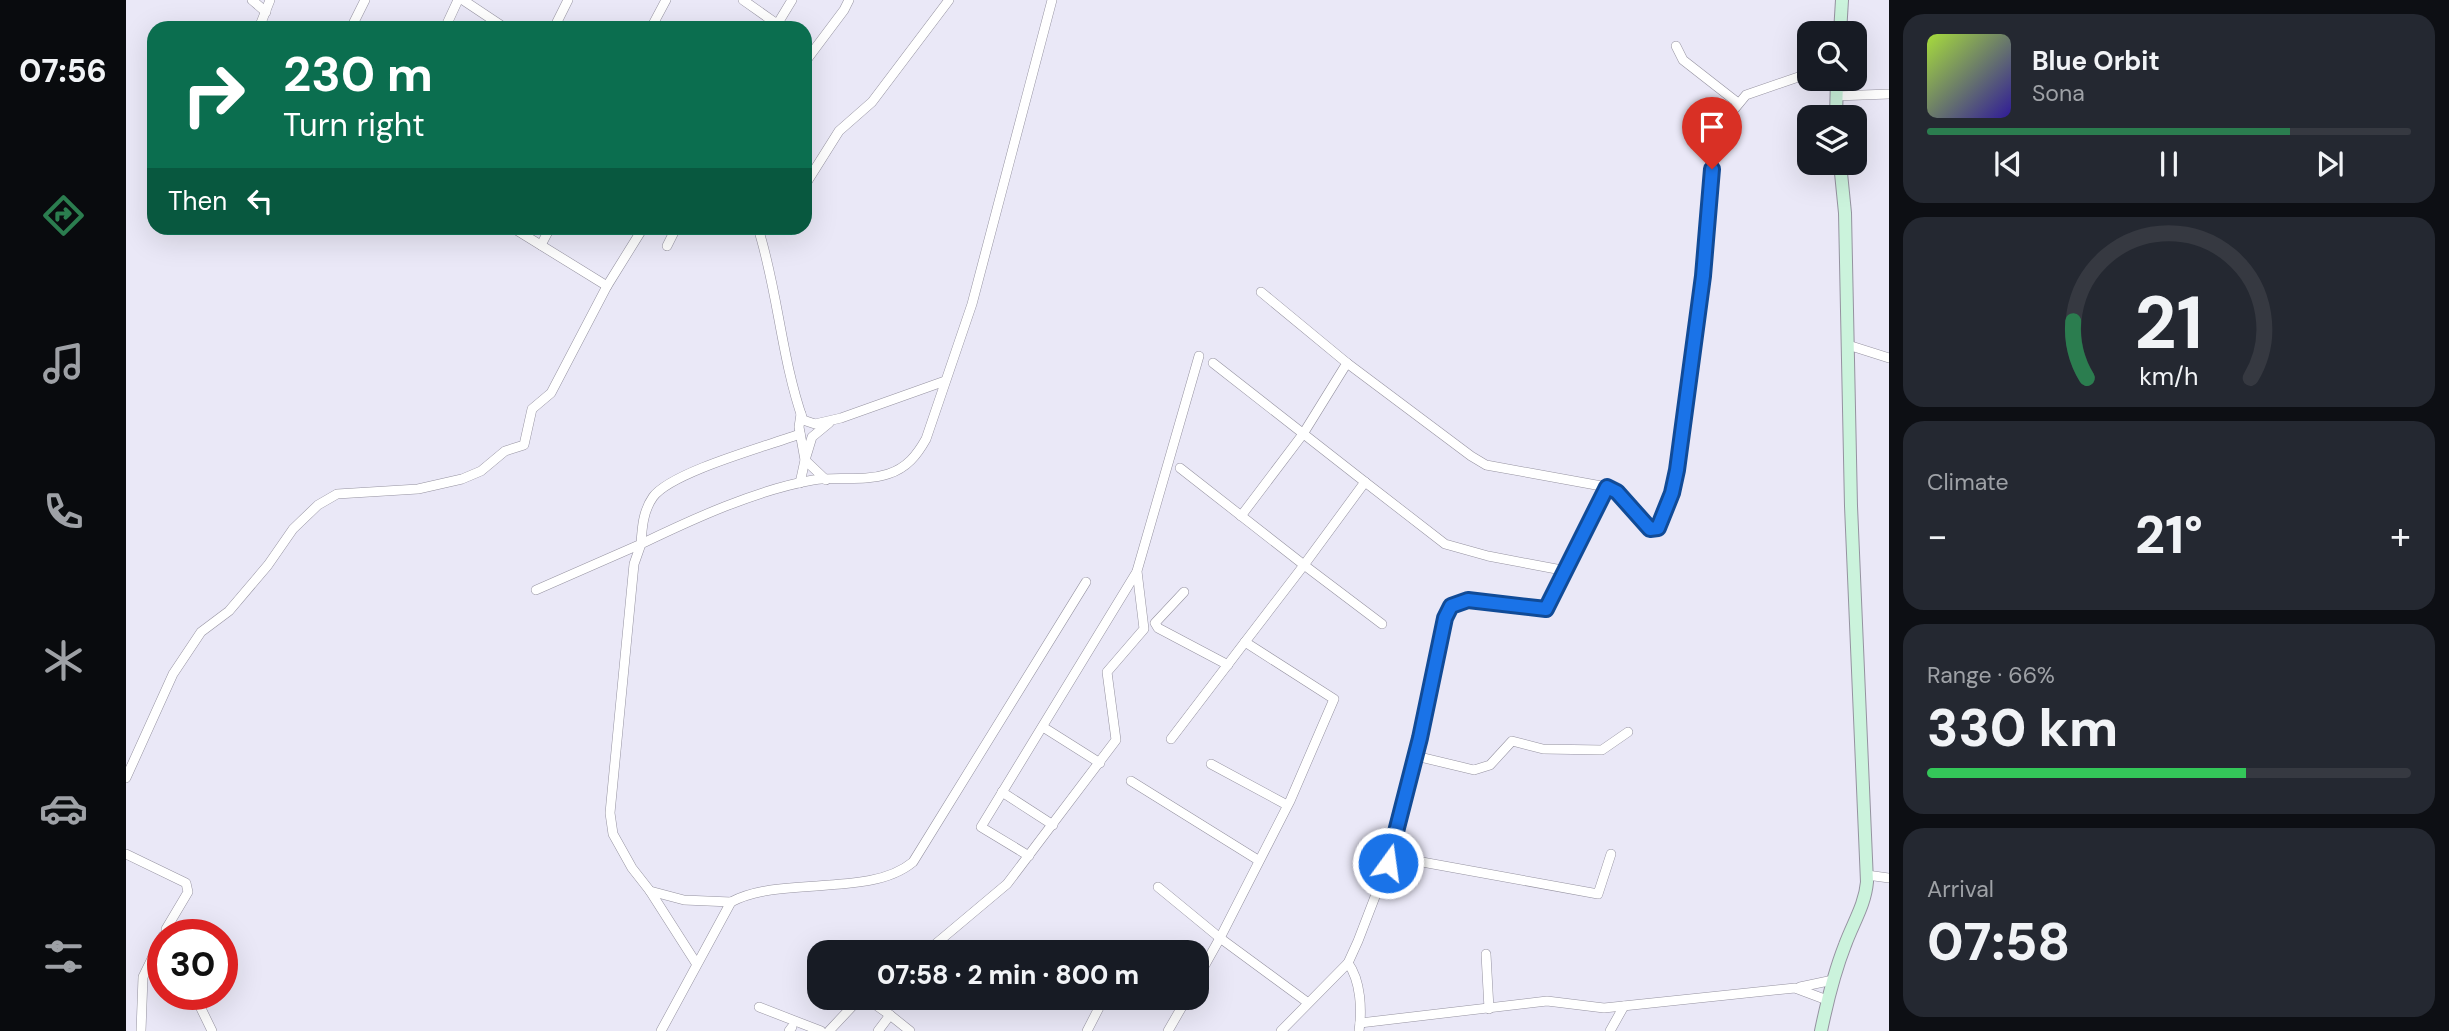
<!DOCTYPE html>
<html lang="en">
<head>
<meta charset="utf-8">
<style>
	body { margin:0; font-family:"DM Sans",sans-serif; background:#242831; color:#f1f3f6; height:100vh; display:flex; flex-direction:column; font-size:26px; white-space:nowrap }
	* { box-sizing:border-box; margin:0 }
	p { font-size:23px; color:#9ea1a6 }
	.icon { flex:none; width:38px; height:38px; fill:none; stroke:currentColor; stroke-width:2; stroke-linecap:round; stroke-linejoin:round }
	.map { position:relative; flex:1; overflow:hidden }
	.panel { display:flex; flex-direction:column; gap:14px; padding:14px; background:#0d0f14; width:560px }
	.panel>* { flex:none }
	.banner { position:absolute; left:21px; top:21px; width:665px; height:214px; border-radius:21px; box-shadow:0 7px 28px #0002; background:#0b6e4f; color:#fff; overflow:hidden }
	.buttons { position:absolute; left:1671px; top:21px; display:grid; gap:14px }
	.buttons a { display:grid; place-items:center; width:70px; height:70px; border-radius:14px; background:#171b24; box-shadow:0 7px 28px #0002; font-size:35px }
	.speed { position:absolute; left:21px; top:919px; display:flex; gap:14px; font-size:35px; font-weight:700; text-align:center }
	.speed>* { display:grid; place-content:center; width:91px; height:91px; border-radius:50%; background:#171b24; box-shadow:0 7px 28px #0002; line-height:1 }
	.speed .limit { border:10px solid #d22; background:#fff; color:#111 }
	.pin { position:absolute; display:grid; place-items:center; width:60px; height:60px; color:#fff; margin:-72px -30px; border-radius:50% 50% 50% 0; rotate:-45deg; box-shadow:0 0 7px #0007 }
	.pin .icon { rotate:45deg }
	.me { position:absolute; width:77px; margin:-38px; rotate:14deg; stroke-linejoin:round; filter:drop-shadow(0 0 5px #0008) }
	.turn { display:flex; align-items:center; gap:24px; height:147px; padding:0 21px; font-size:32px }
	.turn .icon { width:91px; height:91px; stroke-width:2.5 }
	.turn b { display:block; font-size:49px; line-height:60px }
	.then { display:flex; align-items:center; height:66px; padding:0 21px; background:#0003; gap:14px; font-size:26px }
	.big { font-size:52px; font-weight:800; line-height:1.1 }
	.panel .tile { flex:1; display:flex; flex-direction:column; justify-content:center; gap:10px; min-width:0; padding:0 24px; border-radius:21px; background:#242831 }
	.panel .dial { align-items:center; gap:0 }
	.dial svg { height:182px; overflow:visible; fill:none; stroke:#363941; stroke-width:7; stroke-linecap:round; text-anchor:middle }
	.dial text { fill:#f1f3f6; stroke:none }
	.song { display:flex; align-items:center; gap:21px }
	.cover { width:84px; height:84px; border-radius:10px; background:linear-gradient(135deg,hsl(80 70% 55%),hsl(250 70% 35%)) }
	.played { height:7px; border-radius:4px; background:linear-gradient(90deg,#2b7d4f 75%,#363941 75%) }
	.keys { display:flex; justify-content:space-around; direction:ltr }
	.heat { display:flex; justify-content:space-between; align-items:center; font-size:38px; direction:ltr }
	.charge { height:10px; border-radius:5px; background:linear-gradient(90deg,#34c759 66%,#363941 0) }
	.trip { position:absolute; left:681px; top:940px; width:402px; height:70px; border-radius:21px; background:#171b24; box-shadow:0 7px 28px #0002; font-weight:800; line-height:70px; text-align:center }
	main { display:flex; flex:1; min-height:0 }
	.menu { display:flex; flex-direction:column; width:126px; justify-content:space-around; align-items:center; background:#090b0e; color:#9ea1a6 }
	.menu .icon { width:49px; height:49px }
	.menu .current { color:#2b7d4f }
	.menu b { font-size:32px; color:#f1f3f6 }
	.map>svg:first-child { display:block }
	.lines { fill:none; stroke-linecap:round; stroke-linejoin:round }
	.street-casing { stroke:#9592a0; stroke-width:10 }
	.secondary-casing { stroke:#9592a0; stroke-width:14 }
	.street { stroke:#fff; stroke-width:9 }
	.secondary { stroke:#cbf3dc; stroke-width:12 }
	.route-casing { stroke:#114b97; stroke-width:18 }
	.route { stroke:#1a73e8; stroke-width:12 }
</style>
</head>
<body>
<main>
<nav class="menu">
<b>07:56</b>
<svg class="icon current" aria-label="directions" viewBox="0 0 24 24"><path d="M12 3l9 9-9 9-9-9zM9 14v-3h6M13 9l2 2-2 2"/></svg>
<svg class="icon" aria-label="music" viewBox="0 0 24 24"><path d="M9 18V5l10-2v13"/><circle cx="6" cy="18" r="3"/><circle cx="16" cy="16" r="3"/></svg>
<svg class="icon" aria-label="phone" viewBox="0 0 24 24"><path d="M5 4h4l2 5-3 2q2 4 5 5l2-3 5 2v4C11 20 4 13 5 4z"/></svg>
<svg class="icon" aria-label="climate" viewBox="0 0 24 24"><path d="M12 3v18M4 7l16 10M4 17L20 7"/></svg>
<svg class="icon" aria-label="car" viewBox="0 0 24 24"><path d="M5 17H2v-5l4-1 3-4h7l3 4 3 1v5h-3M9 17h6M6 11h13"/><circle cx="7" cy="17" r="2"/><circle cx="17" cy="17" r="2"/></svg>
<svg class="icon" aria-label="filters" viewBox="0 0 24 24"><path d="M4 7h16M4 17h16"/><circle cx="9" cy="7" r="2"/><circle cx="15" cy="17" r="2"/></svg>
</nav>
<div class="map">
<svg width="1763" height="1031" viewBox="0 0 1763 1031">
	<rect width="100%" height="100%" fill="#eae8f7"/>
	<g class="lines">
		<defs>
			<g id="street">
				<polyline points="126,0 140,12"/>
				<polyline points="337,0 379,28"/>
				<polyline points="617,0 651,24"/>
				<polyline points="133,28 144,0"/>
				<polyline points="225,28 239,0"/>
				<polyline points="319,28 332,0"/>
				<polyline points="428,28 442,0"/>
				<polyline points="525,28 540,0"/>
				<polyline points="649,28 666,0"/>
				<polyline points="1550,46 1557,60 1612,103"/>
				<polyline points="679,62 718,10 723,0"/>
				<polyline points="1710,96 1763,94"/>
				<polyline points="679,185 713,131 746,102 823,0"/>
				<polyline points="387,228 481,286"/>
				<path d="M632 228C652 291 655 357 677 420L689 424 715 418 819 381"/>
				<polyline points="415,245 424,228"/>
				<polyline points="541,246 550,228"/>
				<polyline points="1722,345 1763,358"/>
				<polyline points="1087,363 1239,482"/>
				<polyline points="1221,363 1345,456 1360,465 1481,487 1491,492 1524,529 1530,531 1546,493 1551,470 1577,276 1588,146 1596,124 1620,95 1684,73"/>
				<polyline points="1054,468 1178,565 1239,482 1319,544 1362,556 1441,571"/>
				<polyline points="700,480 679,460 686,437 703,423"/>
				<polyline points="674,483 679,460 673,427 675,414"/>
				<polyline points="1115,516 1177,434 1221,363 1135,292"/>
				<path d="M410 590 515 544C516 528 517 511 527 497 545 472 641 446 674 434"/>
				<polyline points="1058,592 1029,623 1032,628 1102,665"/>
				<polyline points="917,727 974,763"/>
				<polyline points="1045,739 1119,642"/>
				<polyline points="1290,756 1348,770 1364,765 1386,741 1417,749 1476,750 1502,732"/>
				<polyline points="1085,764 1161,805"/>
				<polyline points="0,778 47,674 75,632 103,611 142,565 167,529 192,505 211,494 292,489 336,479 355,471 379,451 398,445 406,409 425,393 481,286 517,228"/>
				<polyline points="1005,781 1132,860"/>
				<polyline points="876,792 927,825"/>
				<polyline points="0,854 60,883 62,892 40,929 41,934"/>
				<polyline points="903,856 855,827 1010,573"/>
				<polyline points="1263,856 1472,894 1485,854"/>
				<polyline points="1741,875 1763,878"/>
				<polyline points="1032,887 1094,938 1164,801 1208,699 1119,642 1178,565 1256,624"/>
				<polyline points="524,891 570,963"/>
				<path d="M605 902C656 875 744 898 787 862L960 582"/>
				<polyline points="800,952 881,884 990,740 981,672 1018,629 1011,571 1073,356"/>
				<polyline points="1360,954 1363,1009"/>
				<path d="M1222 963C1235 981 1236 1010 1233 1031"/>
				<polyline points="1071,979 1094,938 1181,1002"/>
				<polyline points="1674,987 1707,980"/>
				<polyline points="68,994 86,1031"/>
				<polyline points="747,1003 764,1015"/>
				<polyline points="633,1007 695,1031"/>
				<polyline points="1234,1023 1421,1001 1478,1008 1669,988 1701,1000"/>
				<polyline points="15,1031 17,977 37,936"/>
				<path d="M535 1031 605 902 558 900 524 891 506 868 487 834 484 813 508 564 515 544C567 519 630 490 687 480 711 476 737 482 762 474 781 468 791 455 800 439L846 304 926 0"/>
				<polyline points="663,1031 666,1027"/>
				<polyline points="703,1031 734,998"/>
				<polyline points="752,1031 764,1015 784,1031"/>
				<polyline points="961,1031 978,998"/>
				<polyline points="1042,1031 1061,998"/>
				<polyline points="1155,1031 1222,963 1232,941 1262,863 1294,738 1319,618 1325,606 1342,600 1421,609 1481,487"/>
				<polyline points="1484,1031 1498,1006"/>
			</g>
			<g id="secondary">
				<polyline points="1714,33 1716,0"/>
				<polyline points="1710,117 1711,79"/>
				<path d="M1695 1031C1701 1002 1708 973 1719 945 1727 923 1739 905 1741 882L1725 506 1719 213 1714 163"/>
			</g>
		</defs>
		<use href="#street" class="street-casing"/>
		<use href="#secondary" class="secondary-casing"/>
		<use href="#street" class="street"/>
		<use href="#secondary" class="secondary"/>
	</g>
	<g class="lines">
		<defs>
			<polyline id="route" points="1262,863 1294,738 1319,618 1325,606 1342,600 1420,609 1481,487 1491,492 1524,529 1532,528 1546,493 1551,470 1577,276 1586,169"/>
		</defs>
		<use href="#route" class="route-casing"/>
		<use href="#route" class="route"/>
	</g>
</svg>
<div class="buttons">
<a><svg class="icon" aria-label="search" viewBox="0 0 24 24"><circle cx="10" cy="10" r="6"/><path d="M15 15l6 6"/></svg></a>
<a><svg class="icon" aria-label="layers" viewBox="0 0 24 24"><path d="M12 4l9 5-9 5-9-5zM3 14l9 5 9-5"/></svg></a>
</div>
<div class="speed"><div class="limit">30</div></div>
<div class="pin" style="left:1586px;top:169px;background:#d93025"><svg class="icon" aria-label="arrive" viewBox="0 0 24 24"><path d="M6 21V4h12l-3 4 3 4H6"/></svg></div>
<svg class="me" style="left:1262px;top:863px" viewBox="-20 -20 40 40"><circle r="17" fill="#1a73e8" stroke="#fff" stroke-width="3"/><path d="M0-11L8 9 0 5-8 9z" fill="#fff"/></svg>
<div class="trip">07:58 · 2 min · 800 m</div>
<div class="banner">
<div class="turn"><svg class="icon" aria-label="right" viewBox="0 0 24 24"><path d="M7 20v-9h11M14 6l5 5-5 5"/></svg><div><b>230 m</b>Turn right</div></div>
<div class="then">Then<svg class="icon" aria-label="left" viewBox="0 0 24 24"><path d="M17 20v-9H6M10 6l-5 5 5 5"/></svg></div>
</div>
</div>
<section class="panel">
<div class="tile">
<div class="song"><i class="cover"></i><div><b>Blue Orbit</b><p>Sona</p></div></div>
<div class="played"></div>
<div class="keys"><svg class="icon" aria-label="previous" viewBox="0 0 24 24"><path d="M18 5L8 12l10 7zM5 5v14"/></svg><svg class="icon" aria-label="pause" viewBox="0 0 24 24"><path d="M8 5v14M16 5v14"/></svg><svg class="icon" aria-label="next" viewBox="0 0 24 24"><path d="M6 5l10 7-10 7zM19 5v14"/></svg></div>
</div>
<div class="tile dial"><svg viewBox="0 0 100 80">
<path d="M14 69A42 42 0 1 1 86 69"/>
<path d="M14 69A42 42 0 0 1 8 44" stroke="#2b7d4f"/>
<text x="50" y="56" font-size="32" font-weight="700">21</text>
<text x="50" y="72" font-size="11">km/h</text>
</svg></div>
<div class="tile"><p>Climate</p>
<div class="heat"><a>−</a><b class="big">21°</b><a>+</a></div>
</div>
<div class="tile"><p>Range · 66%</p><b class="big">330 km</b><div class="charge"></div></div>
<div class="tile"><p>Arrival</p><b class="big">07:58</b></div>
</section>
</main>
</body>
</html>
